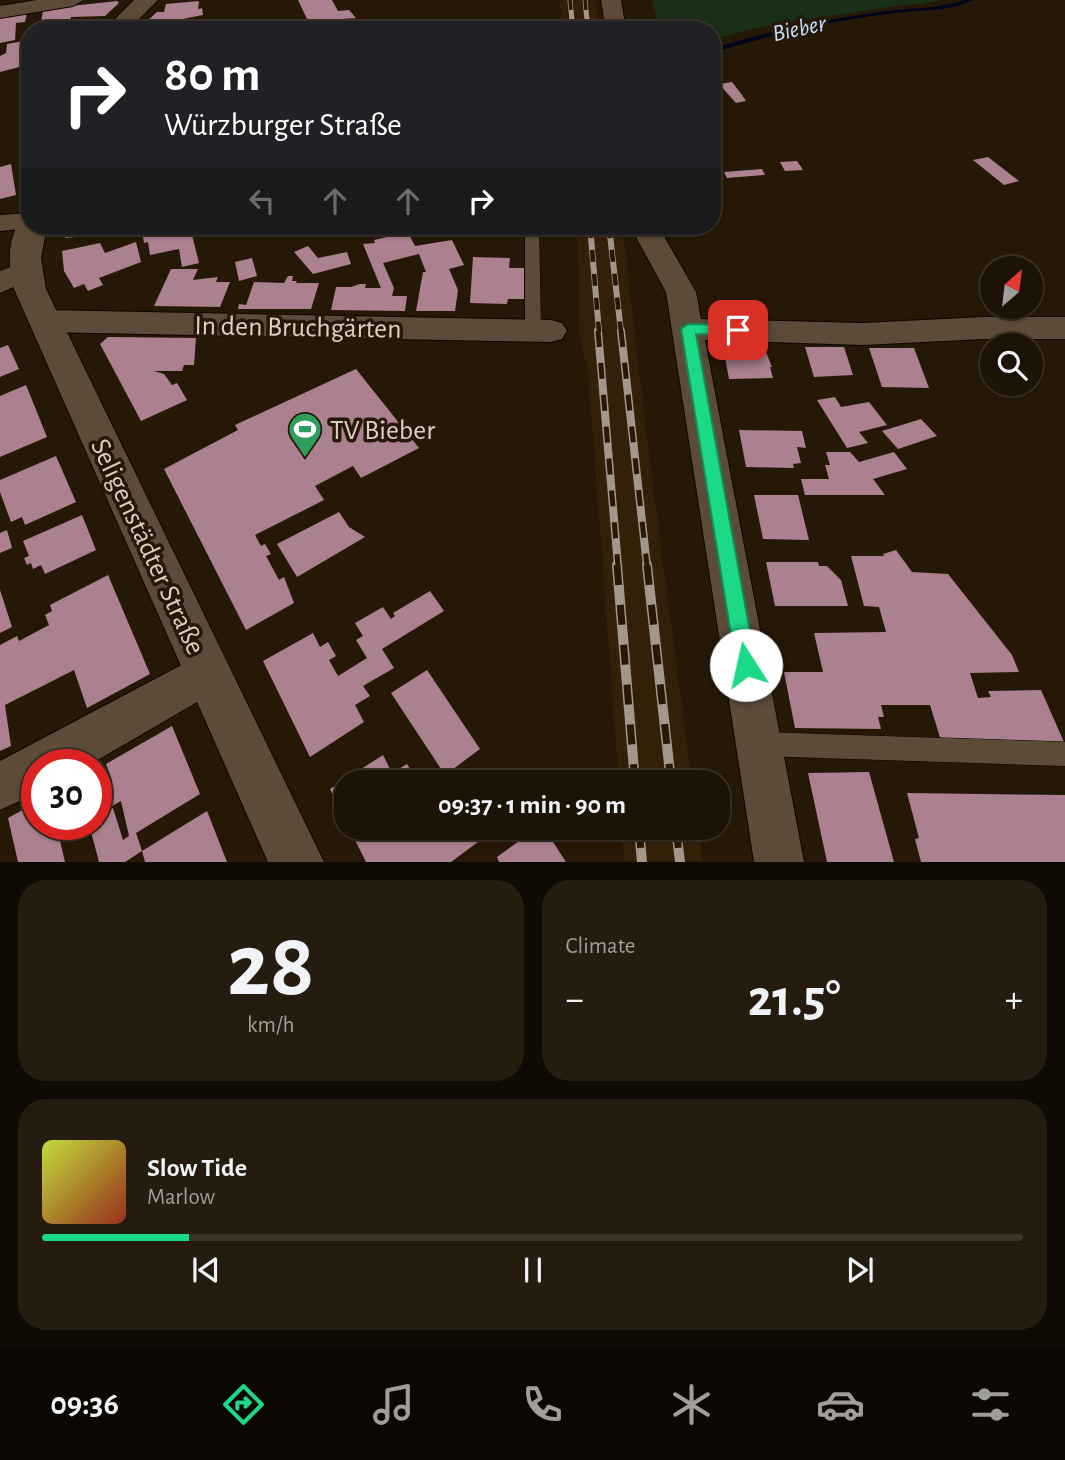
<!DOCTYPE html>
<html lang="en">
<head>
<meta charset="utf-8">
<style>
	body { margin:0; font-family:"Alegreya Sans",sans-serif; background:#251b0f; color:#f1f3f6; height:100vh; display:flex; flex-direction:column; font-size:26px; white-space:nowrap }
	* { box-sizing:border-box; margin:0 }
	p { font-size:23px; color:#a09e9a }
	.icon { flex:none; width:38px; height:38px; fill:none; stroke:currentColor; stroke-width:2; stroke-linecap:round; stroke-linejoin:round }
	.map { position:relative; height:862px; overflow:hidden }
	.drawer { display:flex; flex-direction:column; gap:18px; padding:18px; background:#0f0a03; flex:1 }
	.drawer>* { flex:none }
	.top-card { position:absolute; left:21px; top:21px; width:700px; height:214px; border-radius:28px; box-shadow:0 2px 5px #0004,0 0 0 2px #3a3227; background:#202124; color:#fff; overflow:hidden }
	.needle { width:46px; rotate:28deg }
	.controls { position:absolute; left:980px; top:256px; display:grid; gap:14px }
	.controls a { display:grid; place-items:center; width:63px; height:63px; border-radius:50%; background:#1c1205; box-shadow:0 2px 5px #0004,0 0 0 2px #3a3227; font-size:35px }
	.speed { position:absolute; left:21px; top:749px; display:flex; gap:14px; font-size:35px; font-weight:700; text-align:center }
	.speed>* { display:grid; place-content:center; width:91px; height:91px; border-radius:50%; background:#1c1205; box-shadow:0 2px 5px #0004,0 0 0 2px #3a3227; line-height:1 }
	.speed .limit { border:10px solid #d22; background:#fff; color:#111 }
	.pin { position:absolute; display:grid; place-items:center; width:60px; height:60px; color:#fff; margin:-30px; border-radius:14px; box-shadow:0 4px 10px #0006 }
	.me { position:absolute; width:77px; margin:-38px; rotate:350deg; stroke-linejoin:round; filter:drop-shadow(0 0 5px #0008) }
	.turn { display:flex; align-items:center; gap:24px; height:147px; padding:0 28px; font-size:32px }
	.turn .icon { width:91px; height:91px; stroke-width:2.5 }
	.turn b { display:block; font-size:49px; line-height:60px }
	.lanes { display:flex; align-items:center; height:66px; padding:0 28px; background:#0003; justify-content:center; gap:35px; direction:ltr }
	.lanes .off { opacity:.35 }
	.big { font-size:52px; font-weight:700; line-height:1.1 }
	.drawer .card { flex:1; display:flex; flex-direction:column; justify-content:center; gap:10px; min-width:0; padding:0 24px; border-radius:28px; background:#251b0f }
	.drawer .dial { align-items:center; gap:0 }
	.dial b { font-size:91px; line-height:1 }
	.song { display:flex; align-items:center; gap:21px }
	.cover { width:84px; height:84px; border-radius:10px; background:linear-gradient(135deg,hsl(70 70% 55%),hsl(10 70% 35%)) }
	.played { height:7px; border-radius:4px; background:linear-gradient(90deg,#1cd988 15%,#3a3227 15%) }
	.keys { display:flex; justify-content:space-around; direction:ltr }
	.heat { display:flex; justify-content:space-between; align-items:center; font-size:38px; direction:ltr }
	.drawer .tiles { flex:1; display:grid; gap:18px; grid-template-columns:1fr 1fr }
	.card:last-child { grid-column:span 2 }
	.trip { position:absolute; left:334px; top:770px; width:396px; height:70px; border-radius:28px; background:#1c1205; box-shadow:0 2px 5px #0004,0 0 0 2px #3a3227; font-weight:700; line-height:70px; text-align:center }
	.tab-bar { display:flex; height:112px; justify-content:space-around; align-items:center; background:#0b0702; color:#a09e9a }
	.tab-bar .icon { width:49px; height:49px }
	.tab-bar .selected { color:#1cd988 }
	.tab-bar b { font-size:32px; color:#f1f3f6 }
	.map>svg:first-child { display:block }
	.built { fill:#332009 }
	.green { fill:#192f17 }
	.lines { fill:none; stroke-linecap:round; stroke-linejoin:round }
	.stream { fill:#00051b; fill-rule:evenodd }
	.building { fill:#ab808f }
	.service-casing { stroke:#0e0400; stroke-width:1 }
	.minor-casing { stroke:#0e0400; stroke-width:2 }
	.tertiary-casing { stroke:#0e0400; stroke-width:2 }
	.service { fill:#5c4b39; fill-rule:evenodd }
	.minor { fill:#5c4b39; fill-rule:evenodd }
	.tertiary { fill:#5c4b39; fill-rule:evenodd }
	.rail-far3-casing { stroke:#a3978b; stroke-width:5 }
	.rail-far2-casing { stroke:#a3978b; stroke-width:6 }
	.rail-far1-casing { stroke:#a3978b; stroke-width:8 }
	.rail-casing { stroke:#a3978b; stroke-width:10 }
	.rail-far3 { stroke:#261807; stroke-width:3.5; stroke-dasharray:10; stroke-linecap:butt }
	.rail-far2 { stroke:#261807; stroke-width:4.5; stroke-dasharray:12; stroke-linecap:butt }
	.rail-far1 { stroke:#261807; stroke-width:5; stroke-dasharray:16; stroke-linecap:butt }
	.rail { stroke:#261807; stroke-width:7; stroke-dasharray:20; stroke-linecap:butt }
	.route { fill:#1cd988; stroke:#128d58; stroke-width:2 }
	.labels { text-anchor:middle; stroke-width:7; stroke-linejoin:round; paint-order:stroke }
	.far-water-label { font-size:24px; font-style:italic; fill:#c4e0ff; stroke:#261807 }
	.street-label { font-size:28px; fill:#dacfc5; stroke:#261807 }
	.poi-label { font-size:28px; fill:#dacfc5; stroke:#261807; text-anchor:start }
</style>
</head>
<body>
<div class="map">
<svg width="1065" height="862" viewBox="0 0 1065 862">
	<rect width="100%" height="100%" fill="#261807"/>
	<g class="built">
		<polygon points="560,0 596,0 600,30 562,30"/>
		<polygon points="577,226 622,226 652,479 692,782 619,782 588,373 579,331"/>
		<polygon points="622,828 699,828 703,861 624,861"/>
	</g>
	<path class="green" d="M652 0H940C922 6 905 4 887 7 829 18 768 21 712 40V30H660Z"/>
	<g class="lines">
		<path class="stream" d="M965 0H973C952 11 927 10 904 12 891 13 878 15 866 17 813 25 763 37 712 53V49C767 31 823 20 880 12 908 8 938 9 965 0Z"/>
	</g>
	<g class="building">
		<polygon points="298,0 332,0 338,11 349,10 356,18 311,21 307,19"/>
		<polygon points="117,1 119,3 105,16 71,17 70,21 99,21 91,30 70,30 73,26 48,27 41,24 43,9"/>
		<polygon points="199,1 198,9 202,8 203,15 167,22 163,27 143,25 157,12 164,12 166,4"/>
		<polygon points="27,12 25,22 16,23 15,40 0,43 0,17"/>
		<polygon points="213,20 212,30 180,30 181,24"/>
		<polygon points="30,40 27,65 0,72 0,56 6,53 7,44"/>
		<polygon points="732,82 742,95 746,101 736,103 719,84"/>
		<polygon points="988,157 1019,181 1004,185 973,160"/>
		<polygon points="797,161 803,170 785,171 780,162"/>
		<polygon points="11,164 16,195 0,199 0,167"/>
		<polygon points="762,169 765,175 727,178 724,172"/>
		<polygon points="67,226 104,226 103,231 95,232 95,235 65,238"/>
		<polygon points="187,226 203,226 204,228 191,231 199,263 182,267 179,249 150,255 148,242 144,243 143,236"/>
		<polygon points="408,232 415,246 452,240 464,265 449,269 458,290 455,311 416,311 423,272 426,272 419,254 383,263 394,288 392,296 407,296 405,311 331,310 336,287 351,287 360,284 366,284 365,288 381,288 363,244 375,243 374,240"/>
		<polygon points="136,242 141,262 99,278 103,285 88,291 84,284 74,288 64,271 62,251 100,243 105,253"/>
		<polygon points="308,246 318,258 347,252 351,264 313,274 294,252"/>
		<polygon points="473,257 510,258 509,268 524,268 524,299 508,299 507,304 470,303"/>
		<polygon points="252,258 257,276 239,281 235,262"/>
		<polygon points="171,269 198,269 193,280 218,277 216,282 230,282 220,307 154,306"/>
		<polygon points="288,276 293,276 292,281 297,281 296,283 319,283 311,309 238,309 239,304 246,305 254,282 284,283"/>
		<polygon points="108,337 196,338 194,365 184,365 182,371 154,371 164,374 172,385 177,383 187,400 141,421 100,344"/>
		<polygon points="8,345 19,369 0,377 0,348"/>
		<polygon points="723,347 764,347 772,367 770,367 773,378 729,379"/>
		<polygon points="805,347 844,347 853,375 814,377"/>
		<polygon points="869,348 914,348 929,388 882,387"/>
		<polygon points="356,369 419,448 361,478 353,466 315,486 324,500 255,535 261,546 265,544 271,554 266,556 279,580 284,577 294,603 246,630 164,469 238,430 235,425"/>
		<polygon points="26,385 47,437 0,457 0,396"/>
		<polygon points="835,397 841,407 869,402 887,425 859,432 868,443 847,448 817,400"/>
		<polygon points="921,419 937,436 898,449 882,431"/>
		<polygon points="739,430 802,431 806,448 797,447 801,463 793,464 794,468 746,467"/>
		<polygon points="826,452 850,452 859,462 894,452 907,469 873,479 885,495 805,495 801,479 829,479 825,465 830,465"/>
		<polygon points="56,456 76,502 25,525 22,517 11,522 0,492 0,480"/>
		<polygon points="754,495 798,495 809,540 763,539"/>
		<polygon points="339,512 349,527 365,537 297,577 277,544"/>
		<polygon points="82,515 96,550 45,574 41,565 33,569 31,563 27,565 24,558 29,556 23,541"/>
		<polygon points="7,530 12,548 0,553 0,533"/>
		<polygon points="896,550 912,572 948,574 1012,655 1019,672 970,673 978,698 991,697 988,691 1041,690 1064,742 942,744 930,705 881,705 884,717 878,717 881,729 795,728 784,672 823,672 814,633 886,632 879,607 864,606 851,556 884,556 883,554"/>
		<polygon points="766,562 818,562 819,566 827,566 841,580 848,606 775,606"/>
		<polygon points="108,575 150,674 87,708 74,670 5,705 11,746 0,751 0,645 17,636 19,641 49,625 45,615 52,611 50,605"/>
		<polygon points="0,590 12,627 0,633"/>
		<polygon points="430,591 444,611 382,649 394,668 363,686 370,696 355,705 364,722 310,757 263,661 313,633 320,647 328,642 336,656 329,660 338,676 367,658 356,640 363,636 355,623 383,607 391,619 395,616 393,613"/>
		<polygon points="427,670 480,749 445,775 391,693"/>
		<polygon points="172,726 200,794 136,833 142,851 125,862 99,862 89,824 96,824 96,818 113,808 123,840 129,836 121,801 112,806 104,784 112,780 106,764"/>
		<polygon points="383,755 392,773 407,764 418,782 346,782 346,823 330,789"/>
		<polygon points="869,772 894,862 827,862 808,773"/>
		<polygon points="907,793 1065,795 1065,862 921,862 915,839 919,838"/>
		<polygon points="37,802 37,824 56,824 65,862 18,862 8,818"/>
		<polygon points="207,811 227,862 145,862 142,851"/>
		<polygon points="349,828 475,828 482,839 451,862 366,862"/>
		<polygon points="537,828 544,828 566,862 499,862 497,857"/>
	</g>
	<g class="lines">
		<defs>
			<g id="service">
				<polygon points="525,226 539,226 541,331 533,336 525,331"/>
				<polygon points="759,732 1065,742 1065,766 759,756 751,752 747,744 751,736"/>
			</g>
			<g id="minor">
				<polygon points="37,0 83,0 73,6 0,18 0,6"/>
				<polygon points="601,0 621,0 626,30 606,30"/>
				<polygon points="30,213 30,226 40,227 0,231 0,215"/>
				<polygon points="630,226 658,226 696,292 701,319 863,323 984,317 1065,317 1065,339 984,339 863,345 705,340 804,862 754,862 666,292"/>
				<polygon points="24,262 34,264 39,271 34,278 0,293 0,271"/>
				<polygon points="44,310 551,320 562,323 567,331 562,339 551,342 44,332 33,328 28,321 33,314"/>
				<polygon points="208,651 223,657 230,672 223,687 89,765 37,765 37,793 0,810 0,761"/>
			</g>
			<g id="tertiary">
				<polygon points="134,0 158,0 128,30 104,30"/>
				<path d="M30 217V226H47L41 258 46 289 324 862H268L14 289C8 265 7 240 21 219Z"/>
			</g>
		</defs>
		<use href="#service" class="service-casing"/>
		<use href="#minor" class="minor-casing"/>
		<use href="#tertiary" class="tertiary-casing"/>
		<use href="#service" class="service"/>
		<use href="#minor" class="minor"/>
		<use href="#tertiary" class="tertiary"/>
		<defs>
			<g id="rail-far3">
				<polyline points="570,0 573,30"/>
				<polyline points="585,0 588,30"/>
			</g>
			<g id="rail-far2">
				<polyline points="590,226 599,332"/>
				<polyline points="609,226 621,332"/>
			</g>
			<g id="rail-far1">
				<polyline points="598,331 618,566"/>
				<polyline points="621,331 647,566"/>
			</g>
			<g id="rail">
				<polyline points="617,565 635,782"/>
				<polyline points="647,565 671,782"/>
				<polyline points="639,828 642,862"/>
				<polyline points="676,828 680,862"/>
			</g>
		</defs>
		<use href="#rail-far3" class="rail-far3-casing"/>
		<use href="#rail-far2" class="rail-far2-casing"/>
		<use href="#rail-far1" class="rail-far1-casing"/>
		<use href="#rail" class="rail-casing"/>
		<use href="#rail-far3" class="rail-far3"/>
		<use href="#rail-far2" class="rail-far2"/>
		<use href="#rail-far1" class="rail-far1"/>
		<use href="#rail" class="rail"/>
	</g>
	<polygon class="route" points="688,324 738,325 745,330 738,335 696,334 756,665 753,671 746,674 739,671 736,665 681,329"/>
	<defs>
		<symbol id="stadium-pin" viewBox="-11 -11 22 30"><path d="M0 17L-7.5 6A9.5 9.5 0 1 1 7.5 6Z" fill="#2e9e5b" stroke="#261807"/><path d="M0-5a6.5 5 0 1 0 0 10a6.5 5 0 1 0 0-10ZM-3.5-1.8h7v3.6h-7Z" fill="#fff"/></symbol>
	</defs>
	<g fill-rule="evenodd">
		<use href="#stadium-pin" x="286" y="410" width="38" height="52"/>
	</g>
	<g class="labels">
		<g class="far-water-label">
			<text transform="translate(799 28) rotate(-12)" y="8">Bieber</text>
		</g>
		<g class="street-label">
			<text transform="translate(298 326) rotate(1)" y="10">In den Bruchgärten</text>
			<text transform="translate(149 546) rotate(65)" y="10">Seligenstädter Straße</text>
		</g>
		<g class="poi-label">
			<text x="330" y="439">TV Bieber</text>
		</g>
	</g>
</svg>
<div class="controls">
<a><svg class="needle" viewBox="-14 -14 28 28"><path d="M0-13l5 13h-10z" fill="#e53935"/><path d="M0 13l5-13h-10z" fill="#a09e9a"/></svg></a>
<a><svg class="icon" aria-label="search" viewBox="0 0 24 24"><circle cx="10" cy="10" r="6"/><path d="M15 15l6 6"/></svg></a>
</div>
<div class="speed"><div class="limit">30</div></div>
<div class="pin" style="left:738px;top:330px;background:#d93025"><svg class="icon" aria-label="arrive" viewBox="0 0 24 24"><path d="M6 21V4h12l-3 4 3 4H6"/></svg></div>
<svg class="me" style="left:746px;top:665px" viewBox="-20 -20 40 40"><circle r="19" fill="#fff"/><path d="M0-13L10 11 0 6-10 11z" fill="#1cd988"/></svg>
<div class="trip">09:37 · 1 min · 90 m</div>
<div class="top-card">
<div class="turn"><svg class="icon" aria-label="right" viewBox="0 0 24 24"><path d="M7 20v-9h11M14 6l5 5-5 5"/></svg><div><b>80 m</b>Würzburger Straße</div></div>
<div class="lanes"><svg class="icon off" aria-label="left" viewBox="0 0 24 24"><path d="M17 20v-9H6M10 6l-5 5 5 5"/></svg><svg class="icon off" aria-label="ahead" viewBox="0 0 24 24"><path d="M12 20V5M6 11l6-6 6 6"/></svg><svg class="icon off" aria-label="ahead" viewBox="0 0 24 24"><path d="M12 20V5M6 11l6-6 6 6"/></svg><svg class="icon" aria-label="right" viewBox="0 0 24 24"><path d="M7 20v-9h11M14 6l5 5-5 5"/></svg></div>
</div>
</div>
<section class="drawer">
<div class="tiles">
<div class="card dial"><b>28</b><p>km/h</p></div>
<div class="card"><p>Climate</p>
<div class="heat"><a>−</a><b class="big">21.5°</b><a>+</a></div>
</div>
<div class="card">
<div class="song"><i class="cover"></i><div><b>Slow Tide</b><p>Marlow</p></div></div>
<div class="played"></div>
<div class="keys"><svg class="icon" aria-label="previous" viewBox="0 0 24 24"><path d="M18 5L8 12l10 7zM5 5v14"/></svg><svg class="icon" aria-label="pause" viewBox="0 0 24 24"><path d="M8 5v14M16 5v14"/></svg><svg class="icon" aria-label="next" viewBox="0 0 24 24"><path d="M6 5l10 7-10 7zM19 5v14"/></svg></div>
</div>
</div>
</section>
<nav class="tab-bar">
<b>09:36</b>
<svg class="icon selected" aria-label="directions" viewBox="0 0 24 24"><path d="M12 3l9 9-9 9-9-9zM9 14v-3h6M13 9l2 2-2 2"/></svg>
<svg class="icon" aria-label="music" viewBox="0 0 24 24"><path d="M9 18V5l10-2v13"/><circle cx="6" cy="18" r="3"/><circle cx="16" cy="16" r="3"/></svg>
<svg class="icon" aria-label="phone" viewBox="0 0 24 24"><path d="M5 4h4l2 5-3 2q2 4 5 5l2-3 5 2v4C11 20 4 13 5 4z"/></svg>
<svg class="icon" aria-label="climate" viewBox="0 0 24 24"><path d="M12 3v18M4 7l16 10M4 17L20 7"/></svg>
<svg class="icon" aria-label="car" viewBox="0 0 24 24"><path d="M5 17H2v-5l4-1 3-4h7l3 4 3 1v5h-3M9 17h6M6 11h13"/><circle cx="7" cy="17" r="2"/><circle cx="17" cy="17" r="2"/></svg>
<svg class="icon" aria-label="filters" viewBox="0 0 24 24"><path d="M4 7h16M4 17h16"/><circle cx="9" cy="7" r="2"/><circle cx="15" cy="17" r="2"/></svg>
</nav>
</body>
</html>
